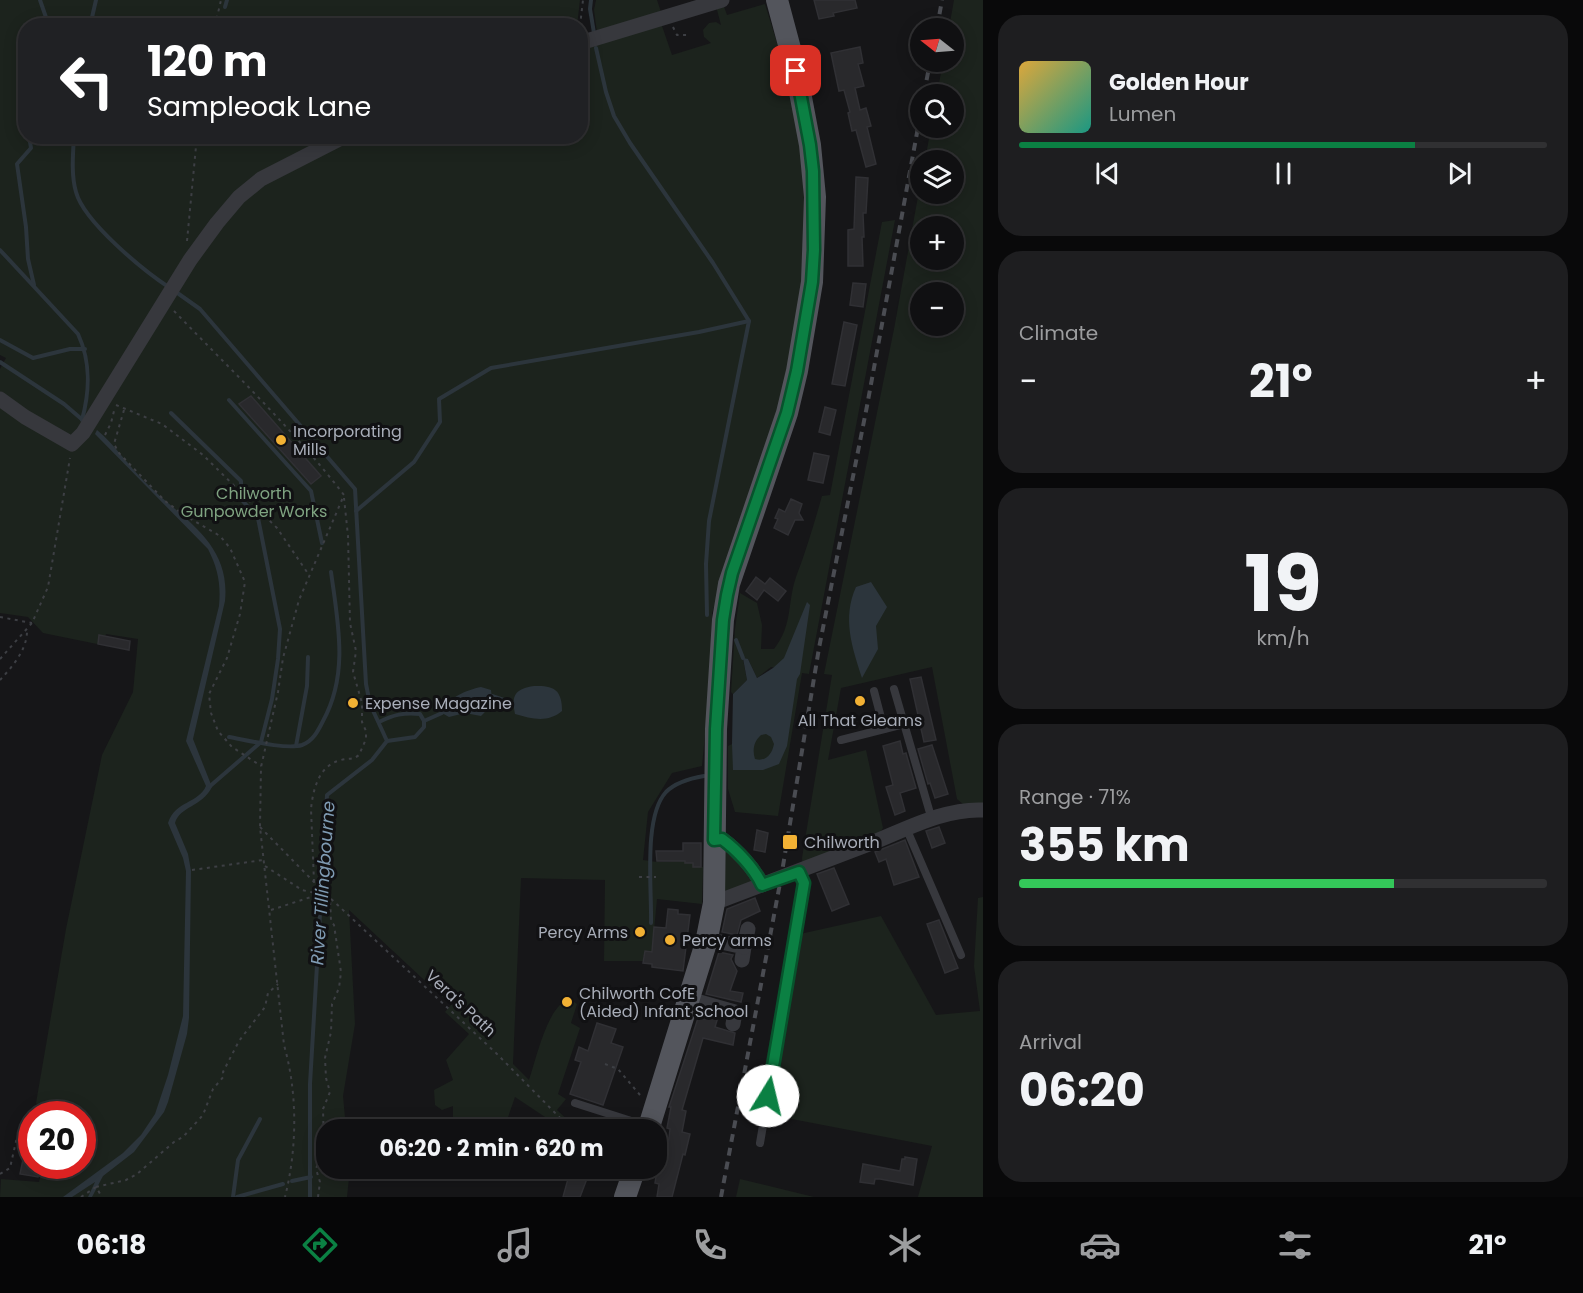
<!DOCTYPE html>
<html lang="en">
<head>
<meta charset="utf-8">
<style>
	body { margin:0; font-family:Poppins,sans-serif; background:#1e1e20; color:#f1f3f6; height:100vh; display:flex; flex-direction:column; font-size:22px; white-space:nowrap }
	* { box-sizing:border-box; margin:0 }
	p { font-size:20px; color:#9c9d9f }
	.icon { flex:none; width:33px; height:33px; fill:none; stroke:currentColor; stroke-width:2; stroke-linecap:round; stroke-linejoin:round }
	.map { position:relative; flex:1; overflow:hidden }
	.drawer { display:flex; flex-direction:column; gap:15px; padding:15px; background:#09090a; width:600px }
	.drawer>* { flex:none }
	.guide { position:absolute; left:18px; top:18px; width:570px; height:126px; border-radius:24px; box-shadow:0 3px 15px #0003,0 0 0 2px #303032; background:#202124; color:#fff; overflow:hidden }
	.needle { width:39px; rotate:287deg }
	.tools { position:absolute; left:910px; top:18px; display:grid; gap:12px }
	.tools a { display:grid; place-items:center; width:54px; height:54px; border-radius:50%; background:#101012; box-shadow:0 3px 15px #0003,0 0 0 2px #303032; font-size:30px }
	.speed { position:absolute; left:18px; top:1101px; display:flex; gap:12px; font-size:30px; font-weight:700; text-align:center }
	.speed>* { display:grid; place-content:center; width:78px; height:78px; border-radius:50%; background:#101012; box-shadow:0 3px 15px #0003,0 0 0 2px #303032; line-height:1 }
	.speed .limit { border:9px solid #d22; background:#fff; color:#111 }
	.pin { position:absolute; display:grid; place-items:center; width:51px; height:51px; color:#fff; margin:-26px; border-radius:12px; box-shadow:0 3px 9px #0006 }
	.me { position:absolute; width:66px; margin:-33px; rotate:9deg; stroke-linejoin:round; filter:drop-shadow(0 0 4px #0008) }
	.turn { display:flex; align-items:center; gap:21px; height:126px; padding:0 30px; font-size:27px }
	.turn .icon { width:78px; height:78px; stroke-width:2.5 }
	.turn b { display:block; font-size:42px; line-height:51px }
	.big { font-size:45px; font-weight:700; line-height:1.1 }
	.drawer .widget { flex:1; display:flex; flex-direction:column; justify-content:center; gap:9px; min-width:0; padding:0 21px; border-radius:24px; background:#1e1e20 }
	.drawer .dial { align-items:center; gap:0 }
	.dial b { font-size:78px; line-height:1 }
	.song { display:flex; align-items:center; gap:18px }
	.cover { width:72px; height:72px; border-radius:9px; background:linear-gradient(135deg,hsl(40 70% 55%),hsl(170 70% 35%)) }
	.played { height:6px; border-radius:3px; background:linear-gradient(90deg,#0b8043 75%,#303032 75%) }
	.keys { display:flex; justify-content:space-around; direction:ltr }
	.heat { display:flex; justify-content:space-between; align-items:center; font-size:33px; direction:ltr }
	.charge { height:9px; border-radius:4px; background:linear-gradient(90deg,#34c759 71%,#303032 0) }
	.trip { position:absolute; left:316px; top:1119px; width:351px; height:60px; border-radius:24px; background:#101012; box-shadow:0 3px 15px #0003,0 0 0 2px #303032; font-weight:700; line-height:60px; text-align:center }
	.tabs { display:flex; height:96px; justify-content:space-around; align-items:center; background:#060607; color:#9c9d9f }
	.tabs .icon { width:42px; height:42px }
	.tabs .selected { color:#0b8043 }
	.tabs b { font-size:27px; color:#f1f3f6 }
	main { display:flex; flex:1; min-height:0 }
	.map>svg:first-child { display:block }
	.green { fill:#1c231d; fill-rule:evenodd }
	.water { fill:#2c353c; fill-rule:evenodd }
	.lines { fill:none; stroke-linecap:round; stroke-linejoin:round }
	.stream { stroke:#2c353c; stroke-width:4 }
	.building { fill:#29292c; stroke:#303034; stroke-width:1.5 }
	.path { stroke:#3d3f44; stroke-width:2; stroke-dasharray:3 4.5; stroke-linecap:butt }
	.lane { stroke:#37383d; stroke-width:8 }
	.street { stroke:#37383d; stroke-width:15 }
	.primary { stroke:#53555c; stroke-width:22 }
	.rail { stroke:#4a4c52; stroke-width:4; stroke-dasharray:8 6; stroke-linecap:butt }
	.route-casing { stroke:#07532c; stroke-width:15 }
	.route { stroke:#0b8043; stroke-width:10 }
	.poi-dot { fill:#f2b134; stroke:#111113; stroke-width:2 }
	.labels { text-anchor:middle; stroke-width:6; stroke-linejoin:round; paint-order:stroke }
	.poi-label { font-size:16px; fill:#a8adb8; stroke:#111113; text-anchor:start }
	.park-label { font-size:16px; fill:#7fa381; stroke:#111113 }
	.street-label { font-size:16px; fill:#a8adb8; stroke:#111113 }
	.water-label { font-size:18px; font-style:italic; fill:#7f9bb3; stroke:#111113 }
</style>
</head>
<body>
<main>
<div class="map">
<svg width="983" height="1197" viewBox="0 0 983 1197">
	<rect width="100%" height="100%" fill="#161618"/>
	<g class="green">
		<path d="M0 0H580L577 26H26V136L329 137 247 183 208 228 213 234 243 201 279 173 352 137 580 136 581 49 661 23 672 55 711 43 704 37 703 30 709 23 716 22 721 25 716 6 723 4 727 15 765 4 789 82 797 122 803 162 805 242 798 317 789 377 712 613 713 652 702 766 672 773 648 812 643 860 657 862 685 861V863H693V867H703L702 904 657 899 652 952 645 951 643 961H604L605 880 521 878 513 1064 529 1080C536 1060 548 1003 570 999L577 1004 571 1023 580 1028 558 1094 566 1099 557 1110 574 1126 571 1129H563L515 1097 504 1129H453V1106L442 1110 435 1105 434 1090 453 1080 446 1060 469 1034 445 1012 451 1005 349 910 355 1024 343 1096 346 1129 327 1130V1168L350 1169 347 1197H0L1 1179 39 1182 43 1166H82V1114H43L36 1103 66 929 102 755 133 692 138 639 106 634 102 645 43 633 28 617 0 613V369L6 358 0 355Z"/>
		<polygon points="596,0 657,0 662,15 597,33 594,10"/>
		<path d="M954 0H983V810L969 809 957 799 932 667 841 688 828 760 866 750 883 828 872 843 803 871 802 858 832 675 824 674 894 329 921 180V194H954V160H925L931 128H954V94H937L943 62H954V28H949ZM921 226H954V260H921ZM921 292H954V326H921Z"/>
		<path d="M895 220 809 674 802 673 778 816 735 812 728 789V746L771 725 780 669 771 667 757 678 748 659H743L747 680 733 694 731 692 735 629 740 593 757 603 762 625 761 649H774C793 625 787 604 796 577 806 551 814 524 822 496L830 495 882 222Z"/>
		<polygon points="714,840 760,880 714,903"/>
		<polygon points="807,874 800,934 881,916 936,1015 980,1011 974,966 978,898 983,897 983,1197 918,1197 932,1146 756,1112 800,882"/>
		<polygon points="740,1179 814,1197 736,1197"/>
	</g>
	<g class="water">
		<path d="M97 430C115 445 128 465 144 481 180 518 231 541 225 601L193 739 212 787C202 807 180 806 175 823L188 854 191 871 189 1018 187 1034 168 1102 164 1112 134 1152 103 1176 92 1197H88L95 1182 72 1197H63L123 1153 141 1135 155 1114 168 1075 183 1016 186 871 183 858 168 823C175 801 199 803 206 786L186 741 219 606C221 584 218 569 208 549L95 434Z"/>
		<path d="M871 582 887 607 876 626 878 649 862 678C852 647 842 618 856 587Z"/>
		<path d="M807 602 810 605 800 674 797 679 787 746 779 764 763 770H733L732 744 733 694 747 680 743 658 748 659 757 678 773 668 784 658ZM766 734 771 737 774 744C772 754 766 762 755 759 752 750 754 741 761 735Z"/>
		<path d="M534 686C554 685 562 690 562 711 548 723 532 719 515 714 511 695 515 689 534 686Z"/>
		<path d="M481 687 491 690C493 701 489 709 481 716L465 713 449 717 442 713C446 698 467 690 481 687Z"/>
	</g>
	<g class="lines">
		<g class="stream">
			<polyline points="40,0 49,26"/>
			<polyline points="591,0 590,9 594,33"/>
			<polyline points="225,7 227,0"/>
			<polyline points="90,26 96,0"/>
			<polyline points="596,48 606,92 614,116 630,143 713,263 749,321 709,521 706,564 707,615"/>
			<polyline points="26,80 23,83 26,112"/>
			<polyline points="29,136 31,148 17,164 26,227 28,259 34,285"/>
			<path d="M74 136C73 154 71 175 76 192 84 222 144 271 170 288"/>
			<path d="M0 250 78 334C91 362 90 390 82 420"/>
			<polyline points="176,292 200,309 355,489 366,684 370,704 387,741 372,760 327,795 310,1084 310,1197"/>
			<polyline points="0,340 33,358 70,349 85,349"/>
			<polyline points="0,362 64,404 85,422"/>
			<polyline points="229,400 311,491 322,543"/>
			<polyline points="171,413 241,481 241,499 258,518 280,629 278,659 272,699 261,742 209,787"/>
			<polyline points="356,511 414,462 440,422 439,399 491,368 699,332 749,321"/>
			<polyline points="736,640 743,658"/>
			<polyline points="492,696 513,703"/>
			<path d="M379 722C393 715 404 712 420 714L424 721"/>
			<path d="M229 737C246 740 287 750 302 745 313 741 318 731 323 721 349 674 338 623 331 572"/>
			<polyline points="387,741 415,737 424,727 424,721 442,713"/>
			<polyline points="296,746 307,686 308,657"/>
			<path d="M651 923C652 890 643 817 666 792 675 783 692 778 704 776"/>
			<polyline points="292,1181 311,1177"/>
			<polyline points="233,1197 238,1160 260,1119"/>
			<polyline points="237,1197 283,1184"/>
		</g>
	</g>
	<g class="building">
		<polygon points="814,0 855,0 857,8 833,13 834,16 819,19"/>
		<polygon points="860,47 863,63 858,64 864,86 855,88 860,110 866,108 871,126 867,127 876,164 866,167 856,130 852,131 848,113 850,112 844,90 839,91 831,53"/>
		<polygon points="856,177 868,178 866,213 863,213 864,237 862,237 863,266 848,266 848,230 854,229"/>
		<polygon points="853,283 866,284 863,307 850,305"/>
		<polygon points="844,322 857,325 845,386 832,384"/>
		<polygon points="251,396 321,476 311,484 239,404"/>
		<polygon points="825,407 836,410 830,435 819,432"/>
		<polygon points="814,453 829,456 823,483 808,480"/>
		<polygon points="791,499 802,504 799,513 803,520 795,520 788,535 774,528 778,519 775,518 779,509 785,512"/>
		<polygon points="756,577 765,584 770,578 786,591 778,601 764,590 757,600 746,591"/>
		<polygon points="99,635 130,641 129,650 98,644"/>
		<polygon points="921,677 936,740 924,742 910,679"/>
		<polygon points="900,741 903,754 906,753 916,788 900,793 905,811 895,815 886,787 893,785 883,746"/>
		<polygon points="932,745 948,794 935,798 930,783 928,784 918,749"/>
		<polygon points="939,827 945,843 932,848 926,831"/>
		<polygon points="757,830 768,833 765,852 754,850"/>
		<polygon points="905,840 919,877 894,885 886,859 879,862 875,852"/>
		<polygon points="683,843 701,843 701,867 693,867 693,863 685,863 685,861 657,861 656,851 683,851"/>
		<polygon points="834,868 849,904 832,911 817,874"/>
		<polygon points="755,898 760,911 741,920 737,935 722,932 727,909"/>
		<polygon points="668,909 678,910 678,914 690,915 683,971 652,967 652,964 643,963 645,951 652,952 654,927 666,928"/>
		<polygon points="939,920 958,968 945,973 927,924"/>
		<polygon points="719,952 733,955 731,959 737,971 730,991 743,993 741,1002 706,994"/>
		<polygon points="700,1012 718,1017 715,1027 735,1033 733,1045 703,1038 682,1110 686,1111 682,1132 690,1134 685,1155 683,1154 672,1197 657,1197 659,1184 655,1183 658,1165 664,1166 669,1138 670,1129 667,1128 671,1107 669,1107"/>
		<polygon points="597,1023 616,1029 611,1043 623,1047 603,1105 570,1094 581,1062 575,1060 579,1047 588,1051"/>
		<polygon points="27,1140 32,1140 32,1166 40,1166 38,1177 20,1174"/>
		<polygon points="905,1157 917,1159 913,1185 880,1179 875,1179 874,1184 860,1182 863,1164 900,1171 902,1159 905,1159"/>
		<polygon points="543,1168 591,1168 580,1197 563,1197 568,1179 543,1170"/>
	</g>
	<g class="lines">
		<g class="path">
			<polyline points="215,26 221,0"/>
			<polyline points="580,26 583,0"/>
			<polyline points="673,27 677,35 689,35"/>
			<polyline points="187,241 197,136"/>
			<path d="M174 311C232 371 293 429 344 495L299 600 283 658 278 692 261 767 260 827 284 1045C298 1094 297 1149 285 1197"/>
			<polyline points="116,405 162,424 203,455 277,528 309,575"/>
			<polyline points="124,410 114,444 119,453 165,501 184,515 220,536 230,548 238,566 245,582 240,614 227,658 209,694 211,713 218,731 232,747 261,766"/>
			<polyline points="105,435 111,423 115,407"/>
			<polyline points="0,617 32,623"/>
			<polyline points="0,659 32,623 48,587 70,458"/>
			<path d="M0 680C12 667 27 650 27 631"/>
			<polyline points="260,827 314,882 317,895"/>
			<polyline points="265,866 302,890 328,896 497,1054 572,1130"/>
			<polyline points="192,870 263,860"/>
			<polyline points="639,877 656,877"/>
			<path d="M314 882 311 809C313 789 319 765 341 760 348 758 353 760 359 755L366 739V731L362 722V703L353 672 356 651 350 623 348 536 344 498"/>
			<polyline points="271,910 317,895"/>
			<polyline points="605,1064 618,1069 640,1095"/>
			<polyline points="0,1174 10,1168 17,1137"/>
			<polyline points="96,1187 126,1180 137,1174 174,1142 183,1137 203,1115 213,1089 224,1076 223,1072 239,1041 265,1007 268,993 278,984"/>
			<polyline points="81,1197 96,1187 102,1197"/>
			<polyline points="318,1197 320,1182 316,1169 324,1145 323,1109 330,1092 326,1078 325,1058 331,1032 332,1004 339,988 341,972 334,925 331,921 330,898"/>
		</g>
		<g class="lane">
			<polyline points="894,689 932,820"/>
			<polyline points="874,691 884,729"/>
			<polyline points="841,740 904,724"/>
			<polyline points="907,830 961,955"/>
			<polyline points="575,1103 647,1126"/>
			<polyline points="760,1143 804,883 799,872"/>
		</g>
		<g class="street">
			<polyline points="580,43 722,0"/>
			<polyline points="0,399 25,417 72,444 83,433 190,260 217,223 239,197 261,179 345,136"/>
			<path d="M714 840 722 839C737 850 754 868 762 885"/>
			<path d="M714 903C766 883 817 864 869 844 905 830 944 808 983 810"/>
			<polyline points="707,939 744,947 742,960"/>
			<polyline points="744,947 748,929"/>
			<polyline points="689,999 735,1012 733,1024"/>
		</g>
		<g class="primary">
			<polyline points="648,1130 706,943 714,903 716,729 723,620 729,584 787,413 797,371 812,282 815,197 810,145 796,71 777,0"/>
			<polyline points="625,1197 635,1168"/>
		</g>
		<g class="rail">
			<polyline points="937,28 942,0"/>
			<polyline points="924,94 930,62"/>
			<polyline points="721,1197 781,878 819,648 867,406 921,111"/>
		</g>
	</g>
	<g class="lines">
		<defs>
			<path id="route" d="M768 1096 804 883 799 872 762 885C754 868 737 850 722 839L714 840 716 729 723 620 727 595 732 573 787 413 797 371 812 282 814 250 813 171 810 145 796 71"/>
		</defs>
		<use href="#route" class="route-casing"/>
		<use href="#route" class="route"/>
	</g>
	<g class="poi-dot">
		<circle cx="281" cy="440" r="6"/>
		<circle cx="860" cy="701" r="6"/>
		<circle cx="353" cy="703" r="6"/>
		<rect x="782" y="834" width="16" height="16" rx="3"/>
		<circle cx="640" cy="932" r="6"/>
		<circle cx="670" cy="940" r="6"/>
		<circle cx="567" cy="1002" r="6"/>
	</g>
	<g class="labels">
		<g class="poi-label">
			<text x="293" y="437">Incorporating<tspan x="293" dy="18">Mills</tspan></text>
			<text x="365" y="709">Expense Magazine</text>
			<text x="860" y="726" text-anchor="middle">All That Gleams</text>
			<text x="804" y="848">Chilworth</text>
			<text x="628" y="938" text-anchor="end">Percy Arms</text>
			<text x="682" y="946">Percy arms</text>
			<text x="579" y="999">Chilworth CofE<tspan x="579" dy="18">(Aided) Infant School</tspan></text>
		</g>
		<g class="park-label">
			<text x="254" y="499">Chilworth<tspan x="254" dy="18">Gunpowder Works</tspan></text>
		</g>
		<g class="street-label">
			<text transform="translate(461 1003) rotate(43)" y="6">Vera's Path</text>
		</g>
		<g class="water-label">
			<text transform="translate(323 883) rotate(-86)" y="6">River Tillingbourne</text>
		</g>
	</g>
</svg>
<div class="tools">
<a><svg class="needle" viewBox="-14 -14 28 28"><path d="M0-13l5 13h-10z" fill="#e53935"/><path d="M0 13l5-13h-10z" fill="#9c9d9f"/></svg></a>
<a><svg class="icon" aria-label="search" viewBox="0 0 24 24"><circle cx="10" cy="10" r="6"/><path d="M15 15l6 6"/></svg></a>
<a><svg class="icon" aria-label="layers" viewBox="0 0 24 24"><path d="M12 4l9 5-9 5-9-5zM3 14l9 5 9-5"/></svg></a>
<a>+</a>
<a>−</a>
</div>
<div class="speed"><div class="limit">20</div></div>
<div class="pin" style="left:796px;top:71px;background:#d93025"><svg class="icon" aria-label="arrive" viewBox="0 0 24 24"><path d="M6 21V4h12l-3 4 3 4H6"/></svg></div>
<svg class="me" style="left:768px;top:1096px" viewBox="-20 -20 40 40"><circle r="19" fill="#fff"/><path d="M0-13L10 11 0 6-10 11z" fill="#0b8043"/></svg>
<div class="trip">06:20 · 2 min · 620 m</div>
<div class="guide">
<div class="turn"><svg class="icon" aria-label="left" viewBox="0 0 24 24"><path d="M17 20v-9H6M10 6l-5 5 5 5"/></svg><div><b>120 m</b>Sampleoak Lane</div></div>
</div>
</div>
<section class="drawer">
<div class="widget">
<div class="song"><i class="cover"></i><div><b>Golden Hour</b><p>Lumen</p></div></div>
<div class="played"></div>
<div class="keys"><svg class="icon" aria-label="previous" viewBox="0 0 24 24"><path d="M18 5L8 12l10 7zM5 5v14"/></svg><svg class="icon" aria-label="pause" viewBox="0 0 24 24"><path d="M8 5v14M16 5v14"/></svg><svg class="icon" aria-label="next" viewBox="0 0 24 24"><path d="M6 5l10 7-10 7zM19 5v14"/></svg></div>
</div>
<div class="widget"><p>Climate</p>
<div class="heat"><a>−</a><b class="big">21°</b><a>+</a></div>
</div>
<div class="widget dial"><b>19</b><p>km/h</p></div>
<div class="widget"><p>Range · 71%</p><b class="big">355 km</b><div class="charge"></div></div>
<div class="widget"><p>Arrival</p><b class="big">06:20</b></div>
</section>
</main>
<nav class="tabs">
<b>06:18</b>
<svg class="icon selected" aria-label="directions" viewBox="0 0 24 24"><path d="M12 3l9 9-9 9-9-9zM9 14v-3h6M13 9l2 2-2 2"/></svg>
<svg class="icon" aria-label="music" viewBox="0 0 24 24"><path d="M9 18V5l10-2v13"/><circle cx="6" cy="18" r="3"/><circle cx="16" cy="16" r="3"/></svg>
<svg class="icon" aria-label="phone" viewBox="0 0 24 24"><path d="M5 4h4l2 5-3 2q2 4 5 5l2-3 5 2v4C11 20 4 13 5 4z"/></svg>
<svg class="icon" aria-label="climate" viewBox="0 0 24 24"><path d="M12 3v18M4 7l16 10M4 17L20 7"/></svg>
<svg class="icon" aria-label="car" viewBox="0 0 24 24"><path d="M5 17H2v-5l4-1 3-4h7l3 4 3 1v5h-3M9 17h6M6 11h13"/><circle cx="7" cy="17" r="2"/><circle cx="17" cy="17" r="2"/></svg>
<svg class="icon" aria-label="filters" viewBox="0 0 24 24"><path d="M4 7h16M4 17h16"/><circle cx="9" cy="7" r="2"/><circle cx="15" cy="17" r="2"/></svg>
<b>21°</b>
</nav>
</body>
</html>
